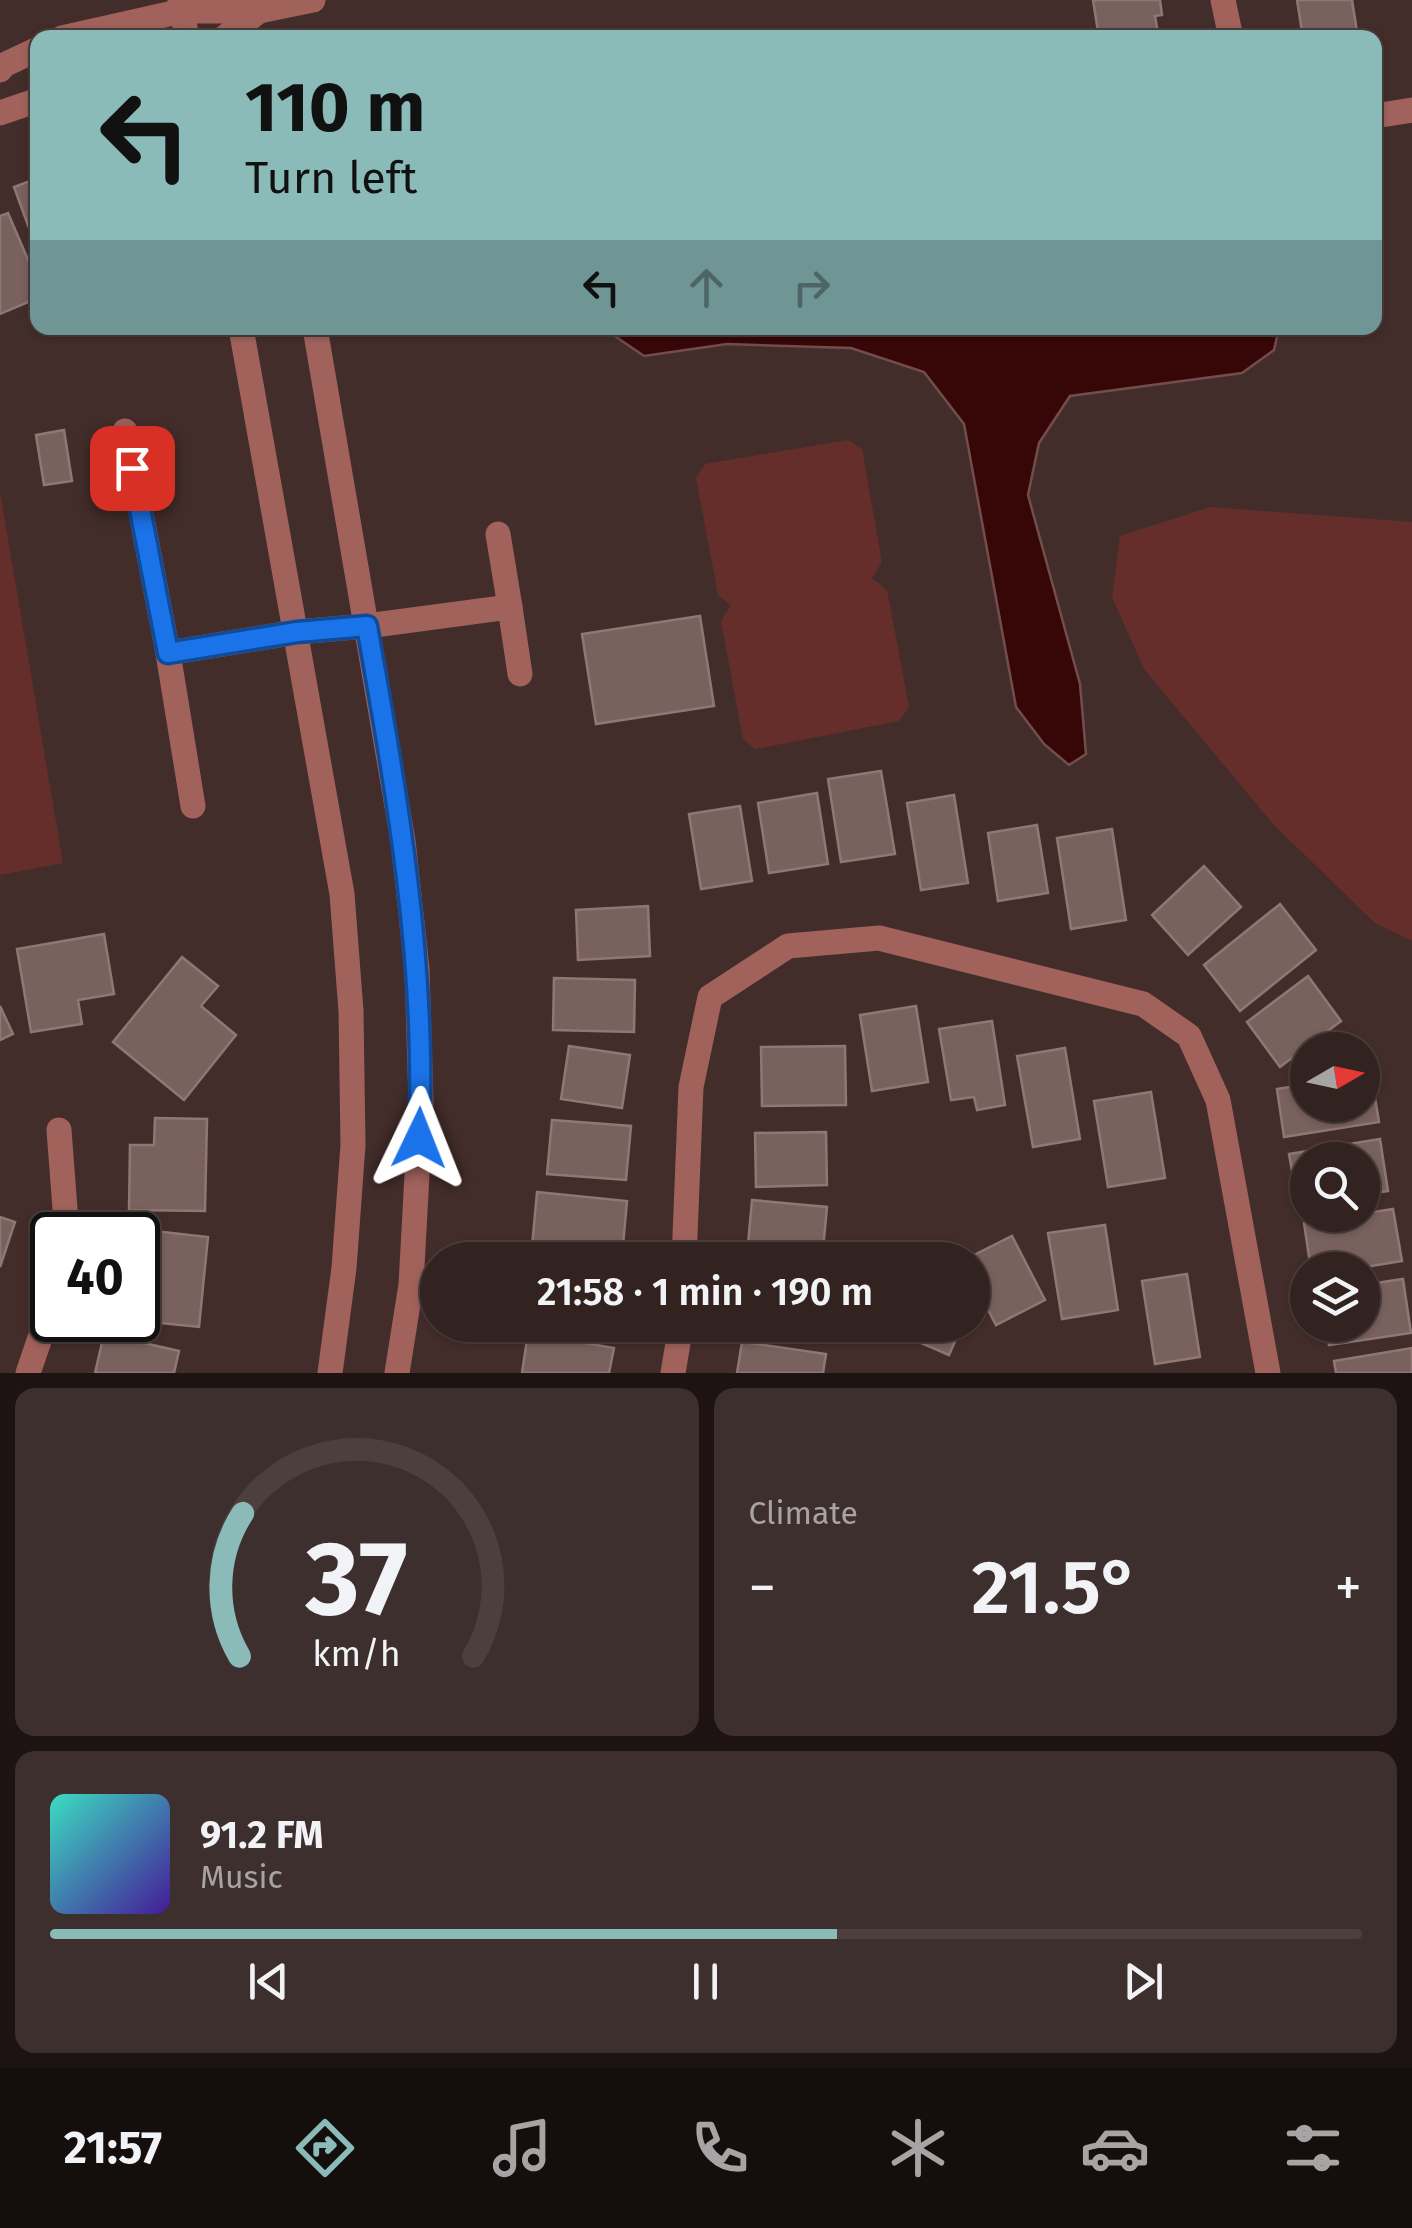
<!DOCTYPE html>
<html lang="en">
<head>
<meta charset="utf-8">
<style>
	body { margin:0; font-family:"Fira Sans",sans-serif; background:#3d2f2d; color:#f1f3f6; height:100vh; display:flex; flex-direction:column; font-size:38px; white-space:nowrap }
	* { box-sizing:border-box; margin:0 }
	p { font-size:32px; color:#a8a4a5 }
	.icon { flex:none; width:55px; height:55px; fill:none; stroke:currentColor; stroke-width:2; stroke-linecap:round; stroke-linejoin:round }
	.map { position:relative; height:1373px; overflow:hidden }
	.sheet { display:flex; flex-direction:column; gap:15px; padding:15px; background:#1c1312; flex:1 }
	.sheet>* { flex:none }
	.banner { position:absolute; left:30px; top:30px; width:1352px; height:305px; border-radius:20px; box-shadow:0 2px 8px #0004,0 0 0 2px #4d3f3e; background:#8bbbb9; color:#111; overflow:hidden }
	.needle { width:65px; rotate:81deg }
	.controls { position:absolute; left:1290px; top:1032px; display:grid; gap:20px }
	.controls a { display:grid; place-items:center; width:90px; height:90px; border-radius:50%; background:#322220; box-shadow:0 2px 8px #0004,0 0 0 2px #4d3f3e; font-size:50px }
	.speed { position:absolute; left:30px; top:1212px; display:flex; gap:20px; font-size:50px; font-weight:700; text-align:center }
	.speed>* { display:grid; place-content:center; width:130px; height:130px; border-radius:50%; background:#322220; box-shadow:0 2px 8px #0004,0 0 0 2px #4d3f3e; line-height:1 }
	.speed .limit { border:5px solid #111; border-radius:15px; background:#fff; color:#111 }
	.pin { position:absolute; display:grid; place-items:center; width:85px; height:85px; color:#fff; margin:-42px; border-radius:20px; box-shadow:0 5px 15px #0006 }
	.me { position:absolute; width:110px; margin:-55px; rotate:2deg; stroke-linejoin:round; filter:drop-shadow(0 0 8px #0008) }
	.turn { display:flex; align-items:center; gap:35px; height:210px; padding:0 50px; font-size:45px }
	.turn .icon { width:130px; height:130px; stroke-width:2.5 }
	.turn b { display:block; font-size:70px; line-height:85px }
	.lanes { display:flex; align-items:center; height:95px; padding:0 50px; background:#0003; justify-content:center; gap:50px; direction:ltr }
	.lanes .off { opacity:.35 }
	.big { font-size:75px; font-weight:600; line-height:1.1 }
	.sheet .tile { flex:1; display:flex; flex-direction:column; justify-content:center; gap:15px; min-width:0; padding:0 35px; border-radius:20px; background:#3d2f2d }
	.sheet .dial { align-items:center; gap:0 }
	.dial svg { height:260px; overflow:visible; fill:none; stroke:#4d3f3e; stroke-width:7; stroke-linecap:round; text-anchor:middle }
	.dial text { fill:#f1f3f6; stroke:none }
	.song { display:flex; align-items:center; gap:30px }
	.cover { width:120px; height:120px; border-radius:15px; background:linear-gradient(135deg,hsl(170 70% 55%),hsl(260 70% 35%)) }
	.played { height:10px; border-radius:5px; background:linear-gradient(90deg,#8bbbb9 60%,#4d3f3e 60%) }
	.keys { display:flex; justify-content:space-around; direction:ltr }
	.heat { display:flex; justify-content:space-between; align-items:center; font-size:55px; direction:ltr }
	.sheet .tiles { flex:1; display:grid; gap:15px; grid-template-columns:1fr 1fr }
	.tile:last-child { grid-column:span 2 }
	.trip { position:absolute; left:420px; top:1242px; width:570px; height:100px; border-radius:50px; background:#322220; box-shadow:0 2px 8px #0004,0 0 0 2px #4d3f3e; font-weight:600; line-height:100px; text-align:center }
	.dock { display:flex; height:160px; justify-content:space-around; align-items:center; background:#140e0d; color:#a8a4a5 }
	.dock .icon { width:70px; height:70px }
	.dock .current { color:#8bbbb9 }
	.dock b { font-size:45px; color:#f1f3f6 }
	.map>svg:first-child { display:block }
	.green { fill:#662e2a }
	.water { fill:#370707; stroke:#734d4c; stroke-width:2.5 }
	.building { fill:#79615e; stroke:#907774; stroke-width:2.5 }
	.lines { fill:none; stroke-linecap:round; stroke-linejoin:round }
	.minor { stroke:#a1625c; stroke-width:25 }
	.route-casing { stroke:#114b97; stroke-width:25 }
	.route { stroke:#1a73e8; stroke-width:18 }
</style>
</head>
<body>
<div class="map">
<svg width="1412" height="1373" viewBox="0 0 1412 1373">
	<rect width="100%" height="100%" fill="#432d2b"/>
	<g class="green">
		<polygon points="848,440 862,449 882,562 872,578 887,590 909,707 899,721 755,749 743,739 721,621 731,605 718,595 696,478 705,464"/>
		<polygon points="0,492 63,863 0,875"/>
		<polygon points="1210,507 1412,522 1412,941 1375,923 1274,825 1144,669 1112,597 1120,536"/>
	</g>
	<polygon class="water" points="603,328 1279,328 1274,350 1242,373 1070,396 1039,443 1028,495 1080,684 1086,754 1069,765 1044,744 1016,707 964,424 924,372 851,348 727,344 644,356"/>
	<g class="building">
		<polygon points="1093,0 1160,0 1162,15 1155,16 1158,34 1165,33 1166,38 1099,38"/>
		<polygon points="1297,0 1352,0 1358,38 1303,38"/>
		<polygon points="38,178 38,237 33,239 14,187"/>
		<polygon points="8,213 38,283 38,298 0,314 0,216"/>
		<polygon points="64,430 72,481 44,485 36,435"/>
		<polygon points="700,616 714,706 596,724 582,634"/>
		<polygon points="881,771 895,854 841,862 828,779"/>
		<polygon points="817,793 828,864 769,873 758,803"/>
		<polygon points="954,795 968,883 921,890 907,803"/>
		<polygon points="740,806 752,881 701,889 689,814"/>
		<polygon points="1037,825 1048,893 998,901 988,833"/>
		<polygon points="1112,829 1126,920 1071,929 1057,838"/>
		<polygon points="1204,866 1241,907 1188,955 1152,915"/>
		<polygon points="1280,904 1316,950 1240,1011 1204,965"/>
		<polygon points="648,906 650,956 578,960 576,910"/>
		<polygon points="104,934 114,994 78,1000 82,1024 31,1032 17,949"/>
		<polygon points="182,957 218,986 201,1006 236,1035 184,1100 113,1042"/>
		<polygon points="1308,976 1341,1021 1280,1067 1247,1022"/>
		<polygon points="554,978 635,980 634,1032 553,1030"/>
		<polygon points="0,1006 13,1034 0,1040"/>
		<polygon points="916,1006 928,1082 872,1091 860,1015"/>
		<polygon points="992,1021 1005,1105 977,1110 974,1097 951,1100 939,1029"/>
		<polygon points="569,1046 630,1055 622,1108 561,1099"/>
		<polygon points="845,1046 846,1105 762,1106 761,1047"/>
		<polygon points="1065,1048 1080,1139 1033,1147 1017,1056"/>
		<polygon points="1371,1074 1379,1122 1284,1137 1277,1089 1308,1084 1308,1105 1362,1105 1362,1076"/>
		<polygon points="1151,1092 1165,1178 1108,1187 1094,1101"/>
		<polygon points="155,1118 207,1119 205,1211 129,1210 130,1145 154,1145"/>
		<polygon points="552,1120 631,1126 626,1180 547,1174"/>
		<polygon points="826,1132 827,1185 756,1187 755,1133"/>
		<polygon points="1380,1139 1388,1191 1362,1195 1362,1160 1308,1160 1308,1204 1298,1205 1289,1154"/>
		<polygon points="537,1192 627,1201 622,1256 532,1247"/>
		<polygon points="752,1200 827,1207 822,1260 747,1255"/>
		<polygon points="1393,1209 1402,1261 1347,1270 1311,1270 1304,1223"/>
		<polygon points="0,1217 15,1222 0,1267"/>
		<polygon points="1105,1225 1118,1310 1062,1319 1048,1233"/>
		<polygon points="128,1228 208,1237 199,1327 131,1320 138,1320 138,1235 127,1235"/>
		<polygon points="1012,1236 1045,1300 996,1325 972,1279 972,1260 964,1260"/>
		<polygon points="1187,1274 1200,1357 1155,1364 1142,1281"/>
		<polygon points="1403,1279 1411,1333 1329,1345 1326,1325 1362,1325 1362,1285"/>
		<polygon points="743,1325 829,1325 827,1339 742,1327"/>
		<polygon points="880,1325 962,1325 949,1355"/>
		<polygon points="528,1333 614,1348 609,1373 522,1373"/>
		<polygon points="104,1334 179,1351 174,1373 95,1373"/>
		<polygon points="742,1342 826,1354 823,1373 737,1373"/>
		<polygon points="1412,1348 1412,1373 1336,1373 1334,1361"/>
	</g>
	<g class="lines">
		<g class="minor">
			<polyline points="180,0 187,38"/>
			<polyline points="1223,0 1231,38"/>
			<polyline points="62,38 182,11 259,11 313,0"/>
			<polyline points="224,38 259,11"/>
			<polyline points="0,70 4,65 38,49"/>
			<polyline points="0,113 38,100"/>
			<polyline points="1375,116 1412,110"/>
			<polyline points="241,328 342,894 351,1011 353,1145 344,1268 330,1373"/>
			<polyline points="315,328 403,841 417,969 421,1101 411,1285 397,1373"/>
			<polyline points="125,431 168,653 193,806"/>
			<polyline points="510,607 520,674"/>
			<polyline points="168,653 297,632 367,626 510,607 498,534"/>
			<polyline points="59,1130 67,1235"/>
			<polyline points="684,1260 691,1087 710,997 788,946 879,938 1143,1004 1189,1036 1218,1100 1268,1373"/>
			<polyline points="28,1373 52,1303"/>
			<polyline points="673,1373 681,1325"/>
		</g>
	</g>
	<g class="lines">
		<defs>
			<path id="route" d="M132 468 168 653 297 632 367 626C397 795 427 965 419 1138"/>
		</defs>
		<use href="#route" class="route-casing"/>
		<use href="#route" class="route"/>
	</g>
</svg>
<div class="controls">
<a><svg class="needle" viewBox="-14 -14 28 28"><path d="M0-13l5 13h-10z" fill="#e53935"/><path d="M0 13l5-13h-10z" fill="#a8a4a5"/></svg></a>
<a><svg class="icon" aria-label="search" viewBox="0 0 24 24"><circle cx="10" cy="10" r="6"/><path d="M15 15l6 6"/></svg></a>
<a><svg class="icon" aria-label="layers" viewBox="0 0 24 24"><path d="M12 4l9 5-9 5-9-5zM3 14l9 5 9-5"/></svg></a>
</div>
<div class="speed"><div class="limit">40</div></div>
<div class="pin" style="left:132px;top:468px;background:#d93025"><svg class="icon" aria-label="arrive" viewBox="0 0 24 24"><path d="M6 21V4h12l-3 4 3 4H6"/></svg></div>
<svg class="me" style="left:419px;top:1138px" viewBox="-20 -20 40 40"><path d="M0-17L14 15 0 8-14 15z" fill="#1a73e8" stroke="#fff" stroke-width="4"/></svg>
<div class="trip">21:58 · 1 min · 190 m</div>
<div class="banner">
<div class="turn"><svg class="icon" aria-label="left" viewBox="0 0 24 24"><path d="M17 20v-9H6M10 6l-5 5 5 5"/></svg><div><b>110 m</b>Turn left</div></div>
<div class="lanes"><svg class="icon" aria-label="left" viewBox="0 0 24 24"><path d="M17 20v-9H6M10 6l-5 5 5 5"/></svg><svg class="icon off" aria-label="ahead" viewBox="0 0 24 24"><path d="M12 20V5M6 11l6-6 6 6"/></svg><svg class="icon off" aria-label="right" viewBox="0 0 24 24"><path d="M7 20v-9h11M14 6l5 5-5 5"/></svg></div>
</div>
</div>
<section class="sheet">
<div class="tiles">
<div class="tile dial"><svg viewBox="0 0 100 80">
<path d="M14 69A42 42 0 1 1 86 69"/>
<path d="M14 69A42 42 0 0 1 15 25" stroke="#8bbbb9"/>
<text x="50" y="56" font-size="32" font-weight="700">37</text>
<text x="50" y="72" font-size="11">km/h</text>
</svg></div>
<div class="tile"><p>Climate</p>
<div class="heat"><a>−</a><b class="big">21.5°</b><a>+</a></div>
</div>
<div class="tile">
<div class="song"><i class="cover"></i><div><b>91.2 FM</b><p>Music</p></div></div>
<div class="played"></div>
<div class="keys"><svg class="icon" aria-label="previous" viewBox="0 0 24 24"><path d="M18 5L8 12l10 7zM5 5v14"/></svg><svg class="icon" aria-label="pause" viewBox="0 0 24 24"><path d="M8 5v14M16 5v14"/></svg><svg class="icon" aria-label="next" viewBox="0 0 24 24"><path d="M6 5l10 7-10 7zM19 5v14"/></svg></div>
</div>
</div>
</section>
<nav class="dock">
<b>21:57</b>
<svg class="icon current" aria-label="directions" viewBox="0 0 24 24"><path d="M12 3l9 9-9 9-9-9zM9 14v-3h6M13 9l2 2-2 2"/></svg>
<svg class="icon" aria-label="music" viewBox="0 0 24 24"><path d="M9 18V5l10-2v13"/><circle cx="6" cy="18" r="3"/><circle cx="16" cy="16" r="3"/></svg>
<svg class="icon" aria-label="phone" viewBox="0 0 24 24"><path d="M5 4h4l2 5-3 2q2 4 5 5l2-3 5 2v4C11 20 4 13 5 4z"/></svg>
<svg class="icon" aria-label="climate" viewBox="0 0 24 24"><path d="M12 3v18M4 7l16 10M4 17L20 7"/></svg>
<svg class="icon" aria-label="car" viewBox="0 0 24 24"><path d="M5 17H2v-5l4-1 3-4h7l3 4 3 1v5h-3M9 17h6M6 11h13"/><circle cx="7" cy="17" r="2"/><circle cx="17" cy="17" r="2"/></svg>
<svg class="icon" aria-label="filters" viewBox="0 0 24 24"><path d="M4 7h16M4 17h16"/><circle cx="9" cy="7" r="2"/><circle cx="15" cy="17" r="2"/></svg>
</nav>
</body>
</html>
